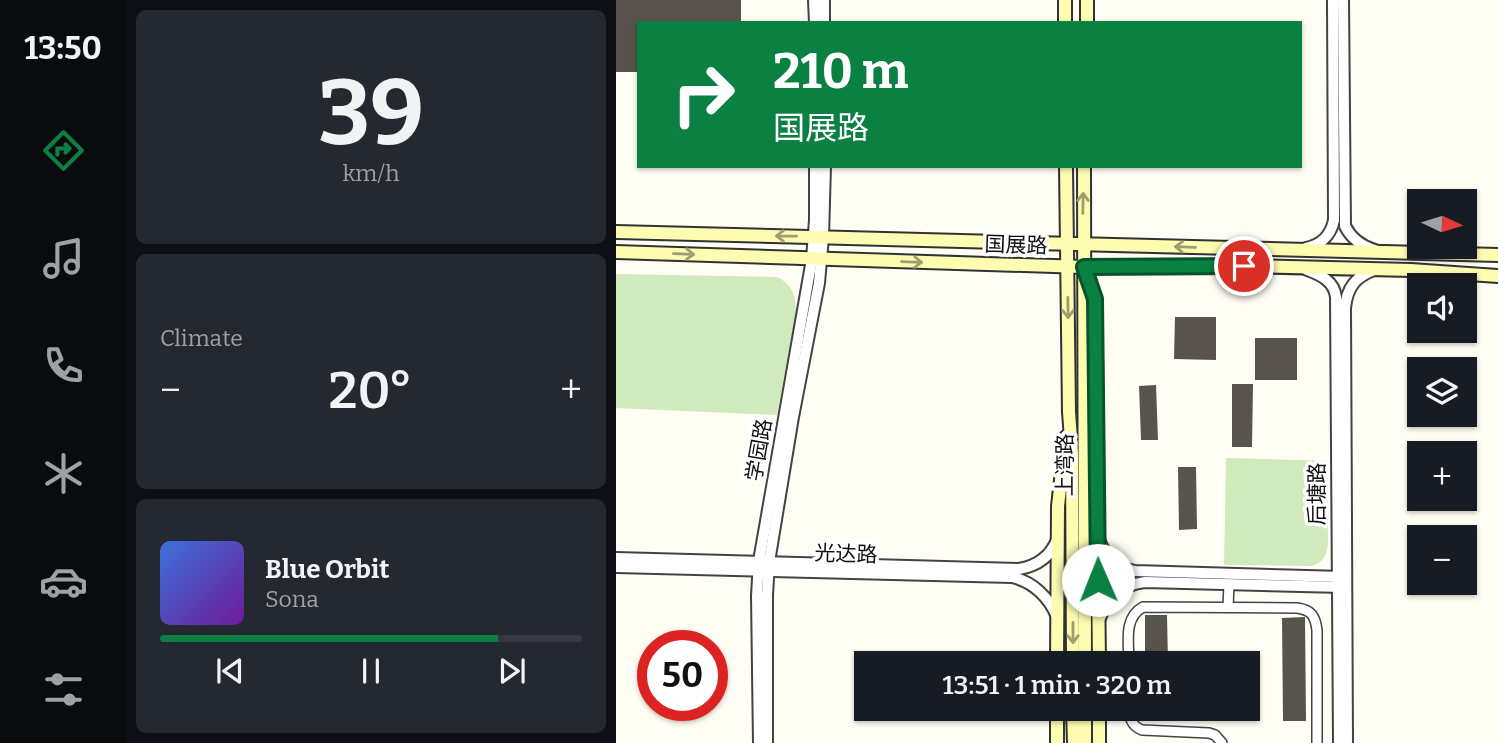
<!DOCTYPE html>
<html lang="en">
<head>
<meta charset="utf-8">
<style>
	body { margin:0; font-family:Bitter,"Noto Sans SC",serif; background:#242831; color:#f1f3f6; height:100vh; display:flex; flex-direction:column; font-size:26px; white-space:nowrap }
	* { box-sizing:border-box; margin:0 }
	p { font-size:23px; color:#9ea1a6 }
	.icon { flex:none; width:38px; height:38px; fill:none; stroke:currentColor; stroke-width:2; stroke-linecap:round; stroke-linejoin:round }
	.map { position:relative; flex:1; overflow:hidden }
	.panel { display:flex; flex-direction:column; gap:10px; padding:10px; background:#0d0f14; width:490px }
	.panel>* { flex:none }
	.banner { position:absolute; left:21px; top:21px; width:665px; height:147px; border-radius:0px; box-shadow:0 2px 5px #0004; background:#0b8043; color:#fff; overflow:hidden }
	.needle { width:46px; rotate:94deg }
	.fabs { position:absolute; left:791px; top:189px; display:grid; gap:14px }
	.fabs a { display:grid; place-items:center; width:70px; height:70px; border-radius:0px; background:#171b24; box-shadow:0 2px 5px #0004; font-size:35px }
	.speed { position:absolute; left:21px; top:630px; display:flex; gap:14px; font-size:35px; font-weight:700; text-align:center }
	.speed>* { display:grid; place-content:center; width:91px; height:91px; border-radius:50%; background:#171b24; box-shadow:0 2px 5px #0004; line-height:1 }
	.speed .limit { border:10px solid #d22; background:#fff; color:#111 }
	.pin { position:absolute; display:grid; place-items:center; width:60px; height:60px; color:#fff; margin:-30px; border:4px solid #fff; border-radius:50%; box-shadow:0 2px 7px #0007 }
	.me { position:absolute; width:77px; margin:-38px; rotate:359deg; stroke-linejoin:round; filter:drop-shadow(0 0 5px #0008) }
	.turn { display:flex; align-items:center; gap:24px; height:147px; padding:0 21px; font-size:32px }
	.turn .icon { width:91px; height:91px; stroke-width:2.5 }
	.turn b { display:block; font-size:49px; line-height:60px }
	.big { font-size:52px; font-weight:600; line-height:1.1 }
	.panel .tile { flex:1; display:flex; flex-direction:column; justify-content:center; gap:10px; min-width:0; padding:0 24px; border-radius:10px; background:#242831 }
	.panel .dial { align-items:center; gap:0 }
	.dial b { font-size:91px; line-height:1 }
	.song { display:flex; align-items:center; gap:21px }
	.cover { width:84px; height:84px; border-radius:10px; background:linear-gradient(135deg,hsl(220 70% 55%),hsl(280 70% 35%)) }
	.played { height:7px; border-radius:4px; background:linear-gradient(90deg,#0b8043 80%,#363941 80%) }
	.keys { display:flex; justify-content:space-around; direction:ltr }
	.heat { display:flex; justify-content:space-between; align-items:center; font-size:38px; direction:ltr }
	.trip { position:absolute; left:238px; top:651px; width:406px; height:70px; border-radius:0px; background:#171b24; box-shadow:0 2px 5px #0004; font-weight:600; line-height:70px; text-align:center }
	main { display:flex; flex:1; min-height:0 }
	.tab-bar { display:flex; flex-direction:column; width:126px; justify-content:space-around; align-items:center; background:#090b0e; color:#9ea1a6 }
	.tab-bar .icon { width:49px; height:49px }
	.tab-bar .active { color:#0b8043 }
	.tab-bar b { font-size:32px; color:#f1f3f6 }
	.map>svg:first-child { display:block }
	.green { fill:#d0e9bd }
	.building { fill:#59534d }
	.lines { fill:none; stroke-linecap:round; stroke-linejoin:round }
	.minor-casing { stroke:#434343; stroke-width:12 }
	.tertiary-casing { stroke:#434343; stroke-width:14 }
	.secondary-casing { stroke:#323232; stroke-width:16 }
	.minor { stroke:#fff; stroke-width:9 }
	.tertiary { stroke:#fff; stroke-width:10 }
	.secondary { stroke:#fdfcb1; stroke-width:12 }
	.oneway { stroke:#9e9e71 }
	.route-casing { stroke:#07532c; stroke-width:18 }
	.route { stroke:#0b8043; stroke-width:12 }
	.labels { text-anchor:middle; stroke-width:7; stroke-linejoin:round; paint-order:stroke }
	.street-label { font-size:21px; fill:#101010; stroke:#fff }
</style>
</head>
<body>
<main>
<nav class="tab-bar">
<b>13:50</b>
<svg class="icon active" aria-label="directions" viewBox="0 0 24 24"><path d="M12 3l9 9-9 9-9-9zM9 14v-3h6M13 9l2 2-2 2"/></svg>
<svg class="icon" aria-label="music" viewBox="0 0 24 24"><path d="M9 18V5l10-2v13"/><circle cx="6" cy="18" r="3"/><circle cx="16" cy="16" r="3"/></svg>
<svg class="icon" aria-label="phone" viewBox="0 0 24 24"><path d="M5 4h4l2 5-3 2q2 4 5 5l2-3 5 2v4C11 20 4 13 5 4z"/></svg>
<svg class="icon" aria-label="climate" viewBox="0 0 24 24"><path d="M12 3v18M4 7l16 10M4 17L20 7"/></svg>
<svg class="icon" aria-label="car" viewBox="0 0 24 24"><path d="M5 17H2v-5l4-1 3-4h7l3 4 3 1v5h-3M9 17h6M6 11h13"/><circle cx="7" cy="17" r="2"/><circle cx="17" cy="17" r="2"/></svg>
<svg class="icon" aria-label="filters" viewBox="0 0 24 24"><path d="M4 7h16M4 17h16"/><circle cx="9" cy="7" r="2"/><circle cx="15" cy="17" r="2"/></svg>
</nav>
<section class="panel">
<div class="tile dial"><b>39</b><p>km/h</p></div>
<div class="tile"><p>Climate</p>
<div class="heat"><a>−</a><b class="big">20°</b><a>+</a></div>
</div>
<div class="tile">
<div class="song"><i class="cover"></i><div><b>Blue Orbit</b><p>Sona</p></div></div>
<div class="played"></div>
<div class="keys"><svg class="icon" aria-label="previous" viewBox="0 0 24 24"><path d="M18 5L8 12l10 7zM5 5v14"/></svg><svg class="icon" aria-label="pause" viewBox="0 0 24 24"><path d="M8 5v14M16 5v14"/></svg><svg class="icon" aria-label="next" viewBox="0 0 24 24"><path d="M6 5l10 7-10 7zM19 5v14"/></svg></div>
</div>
</section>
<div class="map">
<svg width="882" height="743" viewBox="0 0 882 743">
	<rect width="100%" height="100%" fill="#fffef4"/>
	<g class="green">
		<path d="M0 274 162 277C177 286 180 296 180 313L161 415 0 408Z"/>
		<path d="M610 458 711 461 712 545C710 557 707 562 696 566L608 565Z"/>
	</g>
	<g class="building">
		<polygon points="0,0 125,0 125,23 23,23 23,72 0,72"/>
		<polygon points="559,317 600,317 600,360 558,359"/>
		<rect x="639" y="338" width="42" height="42"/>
		<polygon points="616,384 637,384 636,447 616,447"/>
		<polygon points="540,385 542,440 525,440 523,386"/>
		<polygon points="562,467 580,467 581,529 563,530"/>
		<polygon points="529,615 551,615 552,663 529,663"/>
		<polygon points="689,617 690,721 667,721 666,618"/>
		<rect x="530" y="709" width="22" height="9"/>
	</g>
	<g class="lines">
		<defs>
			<g id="minor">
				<polyline points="612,607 613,584"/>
				<path d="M513 663C513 643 507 618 527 607L681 608C695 610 699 615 701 630V743"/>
				<path d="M513 709C514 719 516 726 526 730L593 733 599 735 606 743"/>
			</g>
			<g id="tertiary">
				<polyline points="198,0 199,23"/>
				<polyline points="208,0 208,23"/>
				<path d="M727 0 729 226C735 238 745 246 759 250"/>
				<path d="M690 248C705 245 715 235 718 220L717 0"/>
				<path d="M691 270C705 275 718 281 720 297L723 743"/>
				<path d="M483 539C489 556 499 567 519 571L727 577"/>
				<path d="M0 558 403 569C421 566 434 557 441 540"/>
				<path d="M0 567 396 577C417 582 433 597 441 617"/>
				<path d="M484 618C493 597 505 585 529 582L727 587"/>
				<polyline points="143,743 141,596 143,561 196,259 199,220 199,166"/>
				<polyline points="151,743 151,595 153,562 177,417 203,283 207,237 209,166"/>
				<path d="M731 743 729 308C731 288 739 277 758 270"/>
			</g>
			<g id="secondary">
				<polyline points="449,0 449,23"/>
				<polyline points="471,23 471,0"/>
				<polyline points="450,166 453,412 456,453 457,663"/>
				<polyline points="468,166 469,663"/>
				<polyline points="0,232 882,255"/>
				<polyline points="0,252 468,267 628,266 795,270 882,276"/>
				<polyline points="471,277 479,299 483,663"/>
				<polyline points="441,663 442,506 450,437"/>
				<polyline points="457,709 458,743"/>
				<polyline points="469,709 469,743"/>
				<polyline points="483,709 483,743"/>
				<polyline points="441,743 441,709"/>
			</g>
		</defs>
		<use href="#minor" class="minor-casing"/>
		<use href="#tertiary" class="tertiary-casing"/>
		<use href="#secondary" class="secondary-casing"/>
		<use href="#minor" class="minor"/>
		<use href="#tertiary" class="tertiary"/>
		<use href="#secondary" class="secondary"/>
	</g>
	<defs><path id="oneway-shaft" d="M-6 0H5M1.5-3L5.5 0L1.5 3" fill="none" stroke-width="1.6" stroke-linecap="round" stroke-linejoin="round" transform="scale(1.75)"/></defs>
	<g class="oneway">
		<use href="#oneway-shaft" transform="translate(467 203) rotate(-89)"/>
		<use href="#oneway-shaft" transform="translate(170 236) rotate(-179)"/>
		<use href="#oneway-shaft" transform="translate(569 247) rotate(-178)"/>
		<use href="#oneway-shaft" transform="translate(68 254) rotate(2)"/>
		<use href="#oneway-shaft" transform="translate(296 262) rotate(2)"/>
		<use href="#oneway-shaft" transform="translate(452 308) rotate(89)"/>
		<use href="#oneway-shaft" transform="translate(457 633) rotate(90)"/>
	</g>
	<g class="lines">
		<defs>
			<polyline id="route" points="482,580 479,299 468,267 628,266"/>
		</defs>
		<use href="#route" class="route-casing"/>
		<use href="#route" class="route"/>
	</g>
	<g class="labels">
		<g class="street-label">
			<text transform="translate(400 245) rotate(2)" y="7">国展路</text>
			<text transform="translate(143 450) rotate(-80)" y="7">学园路</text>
			<text transform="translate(449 465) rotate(-90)" y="7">上湾路</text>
			<text transform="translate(701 494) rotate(-90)" y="7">后塘路</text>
			<text transform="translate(230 554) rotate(2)" y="7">光达路</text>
		</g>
	</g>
</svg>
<div class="fabs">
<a><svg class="needle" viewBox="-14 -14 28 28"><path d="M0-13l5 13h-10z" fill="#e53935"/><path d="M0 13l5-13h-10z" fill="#9ea1a6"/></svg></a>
<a><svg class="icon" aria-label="sound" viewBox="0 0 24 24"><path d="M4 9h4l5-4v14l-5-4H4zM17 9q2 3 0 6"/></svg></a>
<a><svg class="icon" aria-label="layers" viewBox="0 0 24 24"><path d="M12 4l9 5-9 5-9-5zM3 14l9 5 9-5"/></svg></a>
<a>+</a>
<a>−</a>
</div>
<div class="speed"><div class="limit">50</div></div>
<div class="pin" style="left:628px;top:266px;background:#d93025"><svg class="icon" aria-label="arrive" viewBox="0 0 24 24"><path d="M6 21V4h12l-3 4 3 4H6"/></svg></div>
<svg class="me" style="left:482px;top:580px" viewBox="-20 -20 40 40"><circle r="19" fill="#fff"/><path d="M0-13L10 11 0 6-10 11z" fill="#0b8043"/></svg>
<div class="trip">13:51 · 1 min · 320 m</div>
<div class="banner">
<div class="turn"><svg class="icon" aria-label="right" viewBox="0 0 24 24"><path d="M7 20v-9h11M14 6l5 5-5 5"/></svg><div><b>210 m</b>国展路</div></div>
</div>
</div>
</main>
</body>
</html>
